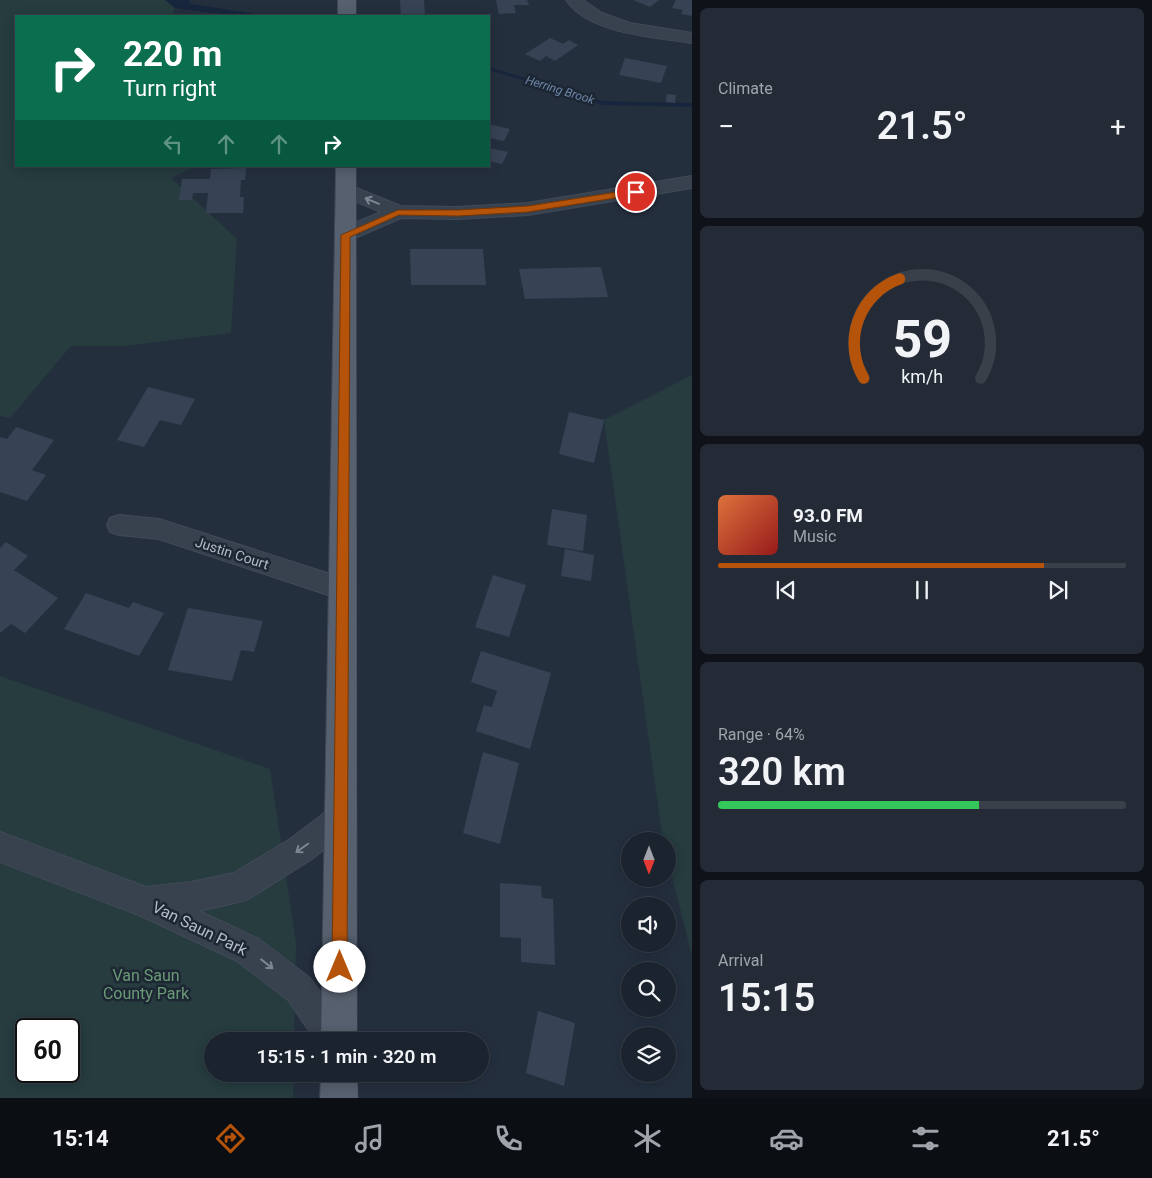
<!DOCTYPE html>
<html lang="en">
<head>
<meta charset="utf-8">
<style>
	body { margin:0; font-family:Roboto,sans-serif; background:#242b36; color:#f1f3f6; height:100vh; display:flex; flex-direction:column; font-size:19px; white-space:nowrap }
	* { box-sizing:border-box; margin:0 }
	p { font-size:16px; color:#a0a4aa }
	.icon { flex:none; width:28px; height:28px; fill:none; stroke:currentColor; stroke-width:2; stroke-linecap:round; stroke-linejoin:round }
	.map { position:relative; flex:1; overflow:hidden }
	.panel { display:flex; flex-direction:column; gap:8px; padding:8px; background:#0f1319; width:460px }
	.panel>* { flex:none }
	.top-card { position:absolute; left:15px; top:15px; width:475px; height:152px; border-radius:0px; box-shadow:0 2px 12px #0003,0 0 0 1px #39404a; background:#0b6e4f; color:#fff; overflow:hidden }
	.needle { width:32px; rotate:180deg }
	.buttons { position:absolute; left:621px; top:832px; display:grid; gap:10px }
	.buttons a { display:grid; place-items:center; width:55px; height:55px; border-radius:50%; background:#1b232e; box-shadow:0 2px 12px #0003,0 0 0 1px #39404a; font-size:25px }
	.speed { position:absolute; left:15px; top:1018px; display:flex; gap:10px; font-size:25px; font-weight:700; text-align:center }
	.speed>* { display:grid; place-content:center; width:65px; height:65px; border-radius:50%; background:#1b232e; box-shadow:0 2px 12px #0003,0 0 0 1px #39404a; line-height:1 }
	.speed .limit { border:2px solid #111; border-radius:8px; background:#fff; color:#111 }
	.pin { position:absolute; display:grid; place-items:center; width:42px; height:42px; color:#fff; margin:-21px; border:2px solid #fff; border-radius:50%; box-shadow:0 1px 5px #0007 }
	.me { position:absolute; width:55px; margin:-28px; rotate:0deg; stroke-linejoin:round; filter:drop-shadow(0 0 4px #0008) }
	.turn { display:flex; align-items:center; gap:18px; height:105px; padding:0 25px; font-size:22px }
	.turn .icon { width:65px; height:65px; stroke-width:2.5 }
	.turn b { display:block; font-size:35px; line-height:42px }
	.lanes { display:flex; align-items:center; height:48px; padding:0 25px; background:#0003; justify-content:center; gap:25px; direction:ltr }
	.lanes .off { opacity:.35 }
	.big { font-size:38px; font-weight:600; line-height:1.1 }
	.panel .widget { flex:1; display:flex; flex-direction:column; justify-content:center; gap:8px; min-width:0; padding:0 18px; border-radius:8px; background:#242b36 }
	.panel .dial { align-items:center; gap:0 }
	.dial svg { height:130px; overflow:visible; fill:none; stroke:#39404a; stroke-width:7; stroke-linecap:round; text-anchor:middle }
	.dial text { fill:#f1f3f6; stroke:none }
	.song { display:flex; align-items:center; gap:15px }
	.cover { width:60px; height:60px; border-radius:8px; background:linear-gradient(135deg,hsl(20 70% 55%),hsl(0 70% 35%)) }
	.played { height:5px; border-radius:2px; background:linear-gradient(90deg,#b45309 80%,#39404a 80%) }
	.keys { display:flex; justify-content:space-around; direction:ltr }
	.heat { display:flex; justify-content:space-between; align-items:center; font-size:28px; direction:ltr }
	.charge { height:8px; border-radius:4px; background:linear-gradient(90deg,#34c759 64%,#39404a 0) }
	.trip { position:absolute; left:204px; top:1032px; width:285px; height:50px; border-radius:25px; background:#1b232e; box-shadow:0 2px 12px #0003,0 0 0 1px #39404a; font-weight:600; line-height:50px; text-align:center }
	.tabs { display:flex; height:80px; justify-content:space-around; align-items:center; background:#0b0e12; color:#a0a4aa }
	.tabs .icon { width:35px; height:35px }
	.tabs .active { color:#b45309 }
	.tabs b { font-size:22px; color:#f1f3f6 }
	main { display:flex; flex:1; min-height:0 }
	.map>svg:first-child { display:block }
	.green { fill:#263c3f; fill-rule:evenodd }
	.water { fill:#17263c }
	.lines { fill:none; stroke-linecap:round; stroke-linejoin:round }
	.stream { fill:#17263c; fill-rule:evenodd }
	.building { fill:#364354 }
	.minor-casing { stroke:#414a57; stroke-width:2 }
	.major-casing { stroke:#414a57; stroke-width:1 }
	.minor { fill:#38414e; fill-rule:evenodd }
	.major { fill:#56606e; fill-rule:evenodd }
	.oneway { stroke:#7c8592 }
	.route { fill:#b45309; stroke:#753606 }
	.labels { text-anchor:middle; stroke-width:5; stroke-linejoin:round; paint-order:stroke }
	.far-water-label { font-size:12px; font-style:italic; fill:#6d86a8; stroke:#1d2633 }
	.street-label { font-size:14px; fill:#b4bcc9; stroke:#1d2633 }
	.near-street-label { font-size:16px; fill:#b4bcc9; stroke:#1d2633 }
	.near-park-label { font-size:16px; fill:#6b9a76; stroke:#1d2633 }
</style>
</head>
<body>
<main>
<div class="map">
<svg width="692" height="1098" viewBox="0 0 692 1098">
	<rect width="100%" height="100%" fill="#242f3e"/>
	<g class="green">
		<polygon points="0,0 165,0 175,8 172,16 16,16 16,166 197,166 171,178 237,239 231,333 125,346 71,346 10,418 0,416"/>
		<polygon points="692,375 692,956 668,860 668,841 663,841 604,420"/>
		<path d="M0 676 270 769 296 943 294 1041H212V1074H294L293 1098H0ZM26 1029H69V1071H26Z"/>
	</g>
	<polygon class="water" points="165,0 189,0 191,4 269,16 237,16 175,8"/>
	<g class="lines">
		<polygon class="stream" points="489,67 603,101 692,103 692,107 603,105 489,70"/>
	</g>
	<g class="building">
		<polygon points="400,0 424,0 425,16 401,16"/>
		<polygon points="496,0 527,0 529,5 514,5 516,13 499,14"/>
		<polygon points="633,0 659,0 650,7"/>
		<polygon points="676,0 692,0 692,16 681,14 683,10 672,8"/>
		<polygon points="550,38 563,44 569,40 578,45 555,61 546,56 540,61 525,54"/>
		<polygon points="625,58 667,66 661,83 619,75"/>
		<polygon points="667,94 676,95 675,103 666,102"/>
		<polygon points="489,124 510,129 504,141 489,138"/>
		<polygon points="489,148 508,152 502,164 489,161"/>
		<polygon points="246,168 245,180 241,180 240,197 244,197 243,213 206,213 208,193 193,193 192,200 179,200 182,179 210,179 211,169"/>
		<polygon points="410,249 483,249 486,285 411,285"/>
		<polygon points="601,267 608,297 525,299 519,269"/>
		<polygon points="148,387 195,399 181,425 160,420 144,447 117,440"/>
		<polygon points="569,412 604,420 594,463 559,454"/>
		<polygon points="16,427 54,440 32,470 46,475 27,501 0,492 0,437 7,439"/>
		<polygon points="552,509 587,515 583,551 547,545"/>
		<polygon points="6,542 28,556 14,570 58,598 25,633 11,624 0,633 0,548"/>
		<polygon points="565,549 594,555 591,581 561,576"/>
		<polygon points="493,575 526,585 509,637 475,627"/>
		<polygon points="86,593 129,608 133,602 164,613 139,656 64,629"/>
		<polygon points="188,608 263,621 254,652 241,650 232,681 168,670"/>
		<polygon points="481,651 551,673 530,749 476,731 484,705 492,707 497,691 471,682"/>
		<polygon points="483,752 519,763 500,844 463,833"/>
		<polygon points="500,883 541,886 542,898 553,899 555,965 521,962 521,938 500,937"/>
		<polygon points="538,1011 575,1023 564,1086 526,1073"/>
	</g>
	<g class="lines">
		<defs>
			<g id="minor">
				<path d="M566 0H583L602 13 630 23 692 33V43C654 37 589 34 566 0Z"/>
				<polygon points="692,176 692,188 528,215 457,219 401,218 346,242 339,240 336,235 339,230 381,212 339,194 336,190 339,186 346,184 401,206 457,207 528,203"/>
				<polygon points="119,515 159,519 352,581 356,589 352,597 343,600 159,539 119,535 110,532 107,525 110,518"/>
				<polygon points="341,804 351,808 356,818 351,828 312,859 250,898 239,902 199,911 259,939 310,978 348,1029 352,1041 316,1041 288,1000 237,961 139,915 0,862 0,832 146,887 191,882 234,873 290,839 331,808"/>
			</g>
			<g id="major">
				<rect x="338" y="0" width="18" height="16"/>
				<polygon points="336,166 356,166 357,1041 321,1041"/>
				<polygon points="321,1074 357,1074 358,1098 320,1098"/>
			</g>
		</defs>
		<use href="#minor" class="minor-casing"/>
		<use href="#major" class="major-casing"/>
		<use href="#minor" class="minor"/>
		<use href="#major" class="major"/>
	</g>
	<defs><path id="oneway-shaft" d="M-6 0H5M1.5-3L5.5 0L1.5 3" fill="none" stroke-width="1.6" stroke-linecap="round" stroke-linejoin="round" transform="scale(1.25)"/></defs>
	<g class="oneway">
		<use href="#oneway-shaft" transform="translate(372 201) rotate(-157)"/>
		<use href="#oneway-shaft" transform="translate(302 848) rotate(145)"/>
		<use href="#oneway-shaft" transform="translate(267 964) rotate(38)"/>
	</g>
	<polygon class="route" points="636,189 640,190 640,194 528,212 458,216 399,215 350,237 347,967 345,972 340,974 335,972 332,967 341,235 398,210 458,210 528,206"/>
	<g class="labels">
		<g class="far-water-label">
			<text transform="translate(560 90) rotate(17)" y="4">Herring Brook</text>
		</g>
		<g class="street-label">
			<text transform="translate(232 553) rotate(18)" y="5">Justin Court</text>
		</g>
		<g class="near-street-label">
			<text transform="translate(200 928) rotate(26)" y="6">Van Saun Park</text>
		</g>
		<g class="near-park-label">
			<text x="146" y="981">Van Saun<tspan x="146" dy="18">County Park</tspan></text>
		</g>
	</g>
</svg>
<div class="buttons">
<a><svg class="needle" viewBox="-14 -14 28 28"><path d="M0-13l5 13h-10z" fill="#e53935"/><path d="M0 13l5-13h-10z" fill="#a0a4aa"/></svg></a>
<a><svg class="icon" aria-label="sound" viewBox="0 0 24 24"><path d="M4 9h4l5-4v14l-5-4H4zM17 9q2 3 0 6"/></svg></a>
<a><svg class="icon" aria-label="search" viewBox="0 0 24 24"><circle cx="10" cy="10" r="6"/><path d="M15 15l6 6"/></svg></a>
<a><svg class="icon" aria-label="layers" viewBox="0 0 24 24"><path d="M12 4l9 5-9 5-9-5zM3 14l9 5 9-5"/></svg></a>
</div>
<div class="speed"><div class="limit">60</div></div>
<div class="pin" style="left:636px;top:192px;background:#d93025"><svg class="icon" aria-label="arrive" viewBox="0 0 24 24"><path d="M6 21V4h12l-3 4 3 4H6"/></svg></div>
<svg class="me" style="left:340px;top:967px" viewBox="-20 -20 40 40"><circle r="19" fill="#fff"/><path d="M0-13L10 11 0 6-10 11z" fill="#b45309"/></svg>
<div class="trip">15:15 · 1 min · 320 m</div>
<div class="top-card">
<div class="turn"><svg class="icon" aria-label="right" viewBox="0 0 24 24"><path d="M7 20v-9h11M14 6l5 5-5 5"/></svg><div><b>220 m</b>Turn right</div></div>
<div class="lanes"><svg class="icon off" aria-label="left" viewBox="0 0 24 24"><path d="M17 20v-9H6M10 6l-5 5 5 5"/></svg><svg class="icon off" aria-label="ahead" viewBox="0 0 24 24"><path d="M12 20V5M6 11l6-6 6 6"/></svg><svg class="icon off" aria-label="ahead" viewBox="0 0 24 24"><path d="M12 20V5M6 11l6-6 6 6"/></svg><svg class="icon" aria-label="right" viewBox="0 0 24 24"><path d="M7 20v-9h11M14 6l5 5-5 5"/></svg></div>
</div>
</div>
<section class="panel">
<div class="widget"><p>Climate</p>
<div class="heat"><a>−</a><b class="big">21.5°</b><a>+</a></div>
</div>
<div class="widget dial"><svg viewBox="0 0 100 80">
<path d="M14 69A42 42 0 1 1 86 69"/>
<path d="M14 69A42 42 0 0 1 36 8" stroke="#b45309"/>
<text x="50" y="56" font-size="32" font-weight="700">59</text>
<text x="50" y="72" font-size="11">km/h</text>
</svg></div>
<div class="widget">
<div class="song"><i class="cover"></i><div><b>93.0 FM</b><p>Music</p></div></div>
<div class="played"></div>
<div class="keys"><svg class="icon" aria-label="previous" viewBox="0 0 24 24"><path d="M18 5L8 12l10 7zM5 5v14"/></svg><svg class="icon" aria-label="pause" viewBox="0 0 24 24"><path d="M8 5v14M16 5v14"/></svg><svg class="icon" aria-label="next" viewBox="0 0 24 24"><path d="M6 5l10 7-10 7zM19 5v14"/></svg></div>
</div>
<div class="widget"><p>Range · 64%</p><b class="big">320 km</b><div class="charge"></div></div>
<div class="widget"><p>Arrival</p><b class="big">15:15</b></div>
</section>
</main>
<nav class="tabs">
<b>15:14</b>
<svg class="icon active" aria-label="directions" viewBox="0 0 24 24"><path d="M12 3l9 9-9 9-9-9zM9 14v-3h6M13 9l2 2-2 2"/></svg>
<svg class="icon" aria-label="music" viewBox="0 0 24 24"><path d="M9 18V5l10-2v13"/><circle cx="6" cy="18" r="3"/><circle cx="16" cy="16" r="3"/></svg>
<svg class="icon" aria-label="phone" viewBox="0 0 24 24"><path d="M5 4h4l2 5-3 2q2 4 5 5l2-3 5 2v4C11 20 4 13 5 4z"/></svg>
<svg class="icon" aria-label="climate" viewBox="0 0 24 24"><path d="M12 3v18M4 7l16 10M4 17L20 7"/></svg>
<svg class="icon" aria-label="car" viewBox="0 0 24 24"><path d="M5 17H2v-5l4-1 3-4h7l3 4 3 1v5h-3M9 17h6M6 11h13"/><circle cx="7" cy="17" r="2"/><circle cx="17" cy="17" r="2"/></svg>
<svg class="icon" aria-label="filters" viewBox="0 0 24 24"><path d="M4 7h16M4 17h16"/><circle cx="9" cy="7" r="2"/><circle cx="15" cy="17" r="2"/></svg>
<b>21.5°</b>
</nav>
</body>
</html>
